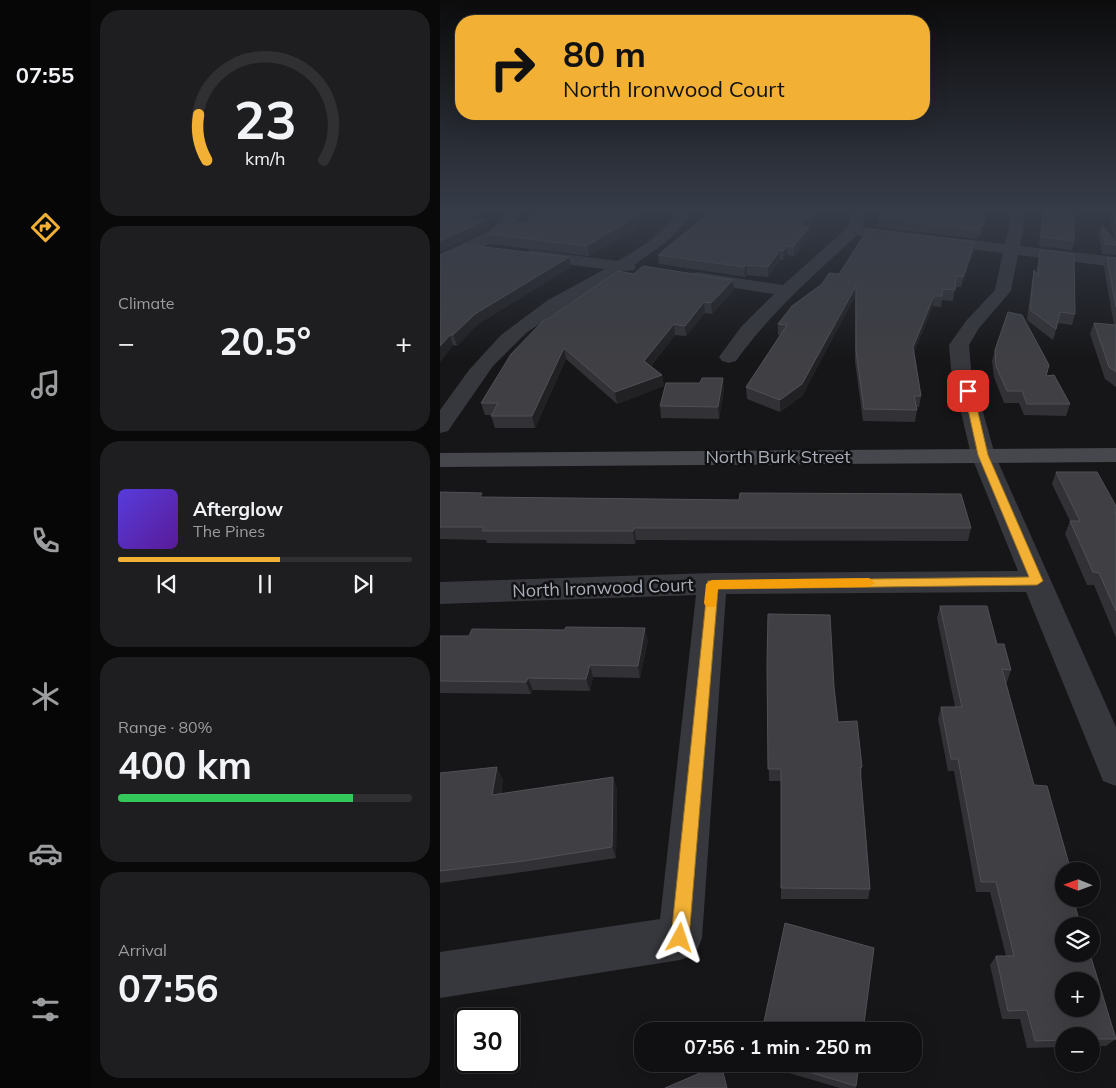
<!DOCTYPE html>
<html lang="en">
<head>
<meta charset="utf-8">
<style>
	body { margin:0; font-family:Mulish,sans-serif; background:#1e1e20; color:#f1f3f6; height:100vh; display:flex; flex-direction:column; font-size:19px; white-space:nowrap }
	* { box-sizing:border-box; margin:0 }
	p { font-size:16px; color:#9c9d9f }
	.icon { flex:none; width:28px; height:28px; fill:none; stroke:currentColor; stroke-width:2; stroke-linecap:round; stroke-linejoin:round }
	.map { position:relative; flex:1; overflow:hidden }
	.side { display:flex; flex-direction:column; gap:10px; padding:10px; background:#09090a; width:350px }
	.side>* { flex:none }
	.hud { position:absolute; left:15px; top:15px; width:475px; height:105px; border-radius:20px; box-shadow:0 5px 20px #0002,0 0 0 1px #303032; background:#f2b134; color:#111; overflow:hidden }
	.needle { width:32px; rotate:271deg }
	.controls { position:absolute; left:615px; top:862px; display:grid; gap:10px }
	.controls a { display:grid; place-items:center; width:45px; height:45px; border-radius:50%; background:#101012; box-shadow:0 5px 20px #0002,0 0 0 1px #303032; font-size:25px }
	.speed { position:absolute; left:15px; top:1008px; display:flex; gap:10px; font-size:25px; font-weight:700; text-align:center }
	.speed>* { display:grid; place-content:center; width:65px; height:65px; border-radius:50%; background:#101012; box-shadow:0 5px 20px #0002,0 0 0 1px #303032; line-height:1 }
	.speed .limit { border:2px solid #111; border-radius:8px; background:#fff; color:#111 }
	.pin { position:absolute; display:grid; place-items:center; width:42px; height:42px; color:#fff; margin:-21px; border-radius:10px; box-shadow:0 2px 8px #0006 }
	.me { position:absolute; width:55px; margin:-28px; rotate:5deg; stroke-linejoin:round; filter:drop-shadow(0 0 4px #0008) }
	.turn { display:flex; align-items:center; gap:18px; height:105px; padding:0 25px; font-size:22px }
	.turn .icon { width:65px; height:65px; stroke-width:2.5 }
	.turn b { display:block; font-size:35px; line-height:42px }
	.big { font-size:38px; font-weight:700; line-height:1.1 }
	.side .widget { flex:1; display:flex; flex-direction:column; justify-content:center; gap:8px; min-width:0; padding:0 18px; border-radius:20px; background:#1e1e20 }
	.side .dial { align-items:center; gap:0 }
	.dial svg { height:130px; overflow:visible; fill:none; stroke:#303032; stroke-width:7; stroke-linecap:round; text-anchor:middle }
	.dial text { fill:#f1f3f6; stroke:none }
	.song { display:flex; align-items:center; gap:15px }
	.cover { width:60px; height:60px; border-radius:8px; background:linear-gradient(135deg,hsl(250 70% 55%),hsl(270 70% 35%)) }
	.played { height:5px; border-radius:2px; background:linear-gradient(90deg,#f2b134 55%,#303032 55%) }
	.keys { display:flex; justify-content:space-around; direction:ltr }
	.heat { display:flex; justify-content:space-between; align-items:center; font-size:28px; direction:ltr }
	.charge { height:8px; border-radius:4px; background:linear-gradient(90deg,#34c759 80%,#303032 0) }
	.trip { position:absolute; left:194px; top:1022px; width:288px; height:50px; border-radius:20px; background:#101012; box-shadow:0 5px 20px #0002,0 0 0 1px #303032; font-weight:700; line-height:50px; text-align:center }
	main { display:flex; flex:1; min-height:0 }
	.tabs { display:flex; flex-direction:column; width:90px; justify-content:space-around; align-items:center; background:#060607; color:#9c9d9f }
	.tabs .icon { width:35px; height:35px }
	.tabs .active { color:#f2b134 }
	.tabs b { font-size:22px; color:#f1f3f6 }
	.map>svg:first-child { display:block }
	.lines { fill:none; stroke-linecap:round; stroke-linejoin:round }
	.street { fill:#37383d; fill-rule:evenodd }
	.secondary { fill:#45474d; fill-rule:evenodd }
	.wall { fill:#323236 }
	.shaded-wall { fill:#212124 }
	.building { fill:#3f3f44; stroke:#4f5156; fill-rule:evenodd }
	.route { fill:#f2b134; stroke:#9d7322 }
	.slow { fill:#f59e0b }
	.labels { text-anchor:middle; stroke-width:5; stroke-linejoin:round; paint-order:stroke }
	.street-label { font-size:18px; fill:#a8adb8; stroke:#111113 }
</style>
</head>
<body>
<main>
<nav class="tabs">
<b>07:55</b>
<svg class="icon active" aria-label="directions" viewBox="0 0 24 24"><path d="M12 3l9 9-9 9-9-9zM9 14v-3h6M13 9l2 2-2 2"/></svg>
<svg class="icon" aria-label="music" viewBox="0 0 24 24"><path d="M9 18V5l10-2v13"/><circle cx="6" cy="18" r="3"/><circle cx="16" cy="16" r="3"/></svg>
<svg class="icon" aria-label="phone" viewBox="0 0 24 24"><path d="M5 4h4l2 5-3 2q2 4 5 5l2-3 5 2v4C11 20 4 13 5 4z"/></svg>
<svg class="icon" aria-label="climate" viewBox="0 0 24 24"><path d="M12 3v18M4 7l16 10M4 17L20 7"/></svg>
<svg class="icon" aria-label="car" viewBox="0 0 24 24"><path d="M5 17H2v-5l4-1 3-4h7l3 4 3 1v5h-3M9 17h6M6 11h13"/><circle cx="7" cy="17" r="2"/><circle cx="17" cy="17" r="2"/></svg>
<svg class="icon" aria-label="filters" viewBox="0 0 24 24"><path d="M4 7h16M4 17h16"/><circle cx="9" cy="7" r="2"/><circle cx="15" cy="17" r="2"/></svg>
</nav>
<section class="side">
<div class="widget dial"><svg viewBox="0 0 100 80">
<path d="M14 69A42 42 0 1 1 86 69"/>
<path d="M14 69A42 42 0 0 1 9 41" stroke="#f2b134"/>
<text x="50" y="56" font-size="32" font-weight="700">23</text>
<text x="50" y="72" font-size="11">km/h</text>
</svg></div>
<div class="widget"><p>Climate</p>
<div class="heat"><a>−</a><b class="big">20.5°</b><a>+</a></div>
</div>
<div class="widget">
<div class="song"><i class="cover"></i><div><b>Afterglow</b><p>The Pines</p></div></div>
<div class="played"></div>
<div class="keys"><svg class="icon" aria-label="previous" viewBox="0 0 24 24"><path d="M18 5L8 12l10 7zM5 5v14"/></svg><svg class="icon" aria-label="pause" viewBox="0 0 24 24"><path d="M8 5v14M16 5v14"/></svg><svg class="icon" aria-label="next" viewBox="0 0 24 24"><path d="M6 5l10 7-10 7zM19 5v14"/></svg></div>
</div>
<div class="widget"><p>Range · 80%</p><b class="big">400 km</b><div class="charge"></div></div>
<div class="widget"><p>Arrival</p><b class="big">07:56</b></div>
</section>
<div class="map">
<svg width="676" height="1088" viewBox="0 0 676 1088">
	<rect width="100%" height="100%" fill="#161618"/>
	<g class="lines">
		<g class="street">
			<path d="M72 210H86C67 237 32 257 0 265V254L49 231Z"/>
			<path d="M237 210H251C242 234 215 250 194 265L196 267 194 270 183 271 139 297 86 333 53 366 8 431 0 433V410L29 370 61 335 108 300 165 269 91 260 86 258 83 255 86 252 91 250 178 261C198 249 228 232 237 210Z"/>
			<path d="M413 210H427L422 227 565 244 572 213 570 210H584L586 213 580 246 676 257V267L578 255 571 291 539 328 529 345 531 369 555 455 676 727V786L663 781 586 592 286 594 262 938 256 954 240 960 0 998V952L220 919 256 595 0 604V582L272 573 578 571 531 455 511 369 509 345 526 321 555 290 563 253 417 235C374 275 330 313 296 361L289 363 282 361 279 357 301 327 334 294 257 282 251 280 249 277 251 274 257 272 343 285 407 228Z"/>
		</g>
		<polygon class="secondary" points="676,448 676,462 0,467 0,453"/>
	</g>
	<g class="wall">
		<polygon points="96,210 207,210 195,228 149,256 50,244 48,234 86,223"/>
		<polygon points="273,210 383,210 369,227 369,236 354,256 347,255 343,260 340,260 328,277 307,275 305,277 219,264 218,255"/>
		<polygon points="546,210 541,235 538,235 537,239 438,227 439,218"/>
		<polygon points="603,210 634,210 634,241 632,250 599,246"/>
		<polygon points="668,210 676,210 676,255 662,254 659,235 662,226 675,241"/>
		<polygon points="600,250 635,314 632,325 618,323 613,340 587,320 592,280 594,270 596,274 598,259"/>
		<polygon points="534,251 521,287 515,287 513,301 502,300 501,307 493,306 474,352 481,396 479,407 477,407 477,410 475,422 423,421 415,362 415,296 362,396 340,412 307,399 306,387 340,335 338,335 338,324 399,274"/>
		<polygon points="0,255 131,267 38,324 17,346 13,345 0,362"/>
		<polygon points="667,258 676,258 676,387 665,379 650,334 654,323 674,325 664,267"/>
		<polygon points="194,274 293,280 294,290 272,314 265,313 246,336 235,335 211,366 222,375 224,386 177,404 126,359 95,428 55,428 51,416 52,415 45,415 41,403 106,320"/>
		<polygon points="555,350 606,376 630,404 626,416 584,415 579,403 564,403 554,377 552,361"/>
		<polygon points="260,383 284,389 279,419 221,418 220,406"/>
		<polygon points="616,472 676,506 676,638 654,585 647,585 625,534 630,521 612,484"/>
		<polygon points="0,492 44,498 531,528 528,541 196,540 195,544 47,543 46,540 0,539"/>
		<polygon points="500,606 557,644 571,670 567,682 566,682 594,785 624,871 676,1039 666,1046 651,1046 651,1036 624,1036 624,1047 587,1048 580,1019 562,1019 550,965 556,956 566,956 550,892 536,892 514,771 508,771 498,719 501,707 515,707 497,618"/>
		<polygon points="0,636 208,640 200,678 153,677 150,691 93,690 91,694 0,693"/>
		<polygon points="327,665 394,687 398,722 422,767 421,778 430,889 428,899 341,899 341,781 329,781"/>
		<polygon points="0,773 63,779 61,794 173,777 177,789 176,858 90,871 0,883"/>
		<polygon points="319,1064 419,1064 416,1088 400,1088"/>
	</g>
	<g class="shaded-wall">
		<polygon points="37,210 46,210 35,225 46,220 49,229 0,252 0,241 31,218"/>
		<polygon points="200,210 207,210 195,228 149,256 147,246"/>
		<polygon points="376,210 383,210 361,235 361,226"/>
		<polygon points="369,227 369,236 354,256 354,246"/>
		<polygon points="535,242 534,251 521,287 523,277"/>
		<polygon points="347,246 347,255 343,260 343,251"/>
		<polygon points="340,250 340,260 328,277 328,267"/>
		<polygon points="129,257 131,267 38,324 17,346 13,335 35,314"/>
		<polygon points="307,265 307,275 305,277 304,267"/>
		<polygon points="293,280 294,290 272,314 271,303"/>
		<polygon points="416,286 415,296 362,396 340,412 340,400"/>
		<polygon points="494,296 493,306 472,358 473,347"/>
		<polygon points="264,302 265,313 246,336 245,326"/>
		<polygon points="234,324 235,335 206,372 204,361"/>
		<polygon points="10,335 13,345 0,362 0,346"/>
		<polygon points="124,348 126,359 95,428 92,416"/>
		<polygon points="222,375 224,386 177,404 175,392"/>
		<polygon points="283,378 284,389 279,419 278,407"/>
		<polygon points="194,528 196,540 195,544 193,531"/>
		<polygon points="205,628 208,640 200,678 198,666"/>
		<polygon points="150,665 153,677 150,691 146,679"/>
		<polygon points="88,678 93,690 91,694 86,682"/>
		<polygon points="57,767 63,779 58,806 52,795"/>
		<polygon points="173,777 177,789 176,858 172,847"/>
	</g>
	<g class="building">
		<polygon points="0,210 37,210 31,218 46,220 0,241"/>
		<polygon points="96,210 200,210 193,218 147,246 48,234 68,221 86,223"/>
		<polygon points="273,210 376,210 361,226 369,227 354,246 347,246 343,251 340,250 328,267 307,265 304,267 218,255"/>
		<polygon points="443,210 546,210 543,226 540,225 539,230 439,218"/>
		<polygon points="604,210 634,210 634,241 601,237"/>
		<polygon points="673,210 676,210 676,223"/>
		<polygon points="662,226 676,242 676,245 665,244"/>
		<polygon points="428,229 535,242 523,277 516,276 515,290 503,289 502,296 494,296 473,347 481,396 474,396 477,410 424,409 416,351 416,286 362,384 340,400 306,387 347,325 338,324 352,306 382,284 389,273 399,274"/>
		<polygon points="27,245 129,257 35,314 13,335 10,335 0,346 0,255"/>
		<polygon points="600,250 634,254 635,314 620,312 616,329 590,310 594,270 598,276"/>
		<polygon points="667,258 676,258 676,307"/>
		<polygon points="203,266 293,280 271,303 264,302 245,326 234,324 204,361 222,375 175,392 124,348 92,416 51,416 58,403 41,403 71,354 104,320 106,320 178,271 194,274"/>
		<polygon points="568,312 582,315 609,365 606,376 614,375 630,404 587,404 582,391 567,391 556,366 555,350"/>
		<polygon points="654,323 676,325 676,372 669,367"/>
		<polygon points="262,378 283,378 278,407 220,406 226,383 260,383"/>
		<polygon points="616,472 657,472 676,506 676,513 675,513 676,515 676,611 659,573 653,572 630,521 640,521"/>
		<polygon points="0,492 42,493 40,497 299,500 300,493 521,494 531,528 194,528 193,531 42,531 44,527 0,527"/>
		<path d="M500 606H547L557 644H564L571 670 562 669 594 785 607 786 631 871H624V899H633L641 926H624V954H650L676 1039H651V1036H624V1040L595 1041 587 1010 568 1011 556 956H574L556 882H541L518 759H511L501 707H522ZM624 981H651V1009H624Z"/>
		<polygon points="328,614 390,615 394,687 398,722 417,721 422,767 420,767 430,889 341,888 341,769 328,769 327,665"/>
		<polygon points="126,627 205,628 198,666 150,665 146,679 88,678 86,682 0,681 0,636 29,636 32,629 124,630"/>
		<polygon points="57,767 52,795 173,777 172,847 84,861 0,871 0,773"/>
		<polygon points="345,923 434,948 423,1031 322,1031"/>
		<polygon points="281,1064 287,1088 225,1088"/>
		<polygon points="342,1064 419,1064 416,1086"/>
	</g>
	<linearGradient id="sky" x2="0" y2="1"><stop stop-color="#0c0c0d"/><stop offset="0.58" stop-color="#363c48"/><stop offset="1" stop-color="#363c48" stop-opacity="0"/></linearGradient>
	<rect width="676" height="362" fill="url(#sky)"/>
	<polygon class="route" points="528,389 533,391 548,455 603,581 597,585 278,589 249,938 246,945 240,947 234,945 231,938 268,581 589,577 538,455 524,391"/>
	<polygon class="slow" points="429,578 435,583 429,587 278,589 275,607 266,607 264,603 266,584 272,580"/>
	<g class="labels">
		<g class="street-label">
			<text x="338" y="463">North Burk Street</text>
			<text transform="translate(163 588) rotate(-2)" y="6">North Ironwood Court</text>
		</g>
	</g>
</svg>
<div class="controls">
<a><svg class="needle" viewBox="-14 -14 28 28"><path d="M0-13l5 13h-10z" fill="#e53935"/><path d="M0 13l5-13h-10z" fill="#9c9d9f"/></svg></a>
<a><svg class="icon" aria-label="layers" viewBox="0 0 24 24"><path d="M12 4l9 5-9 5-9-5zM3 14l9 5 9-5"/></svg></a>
<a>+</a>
<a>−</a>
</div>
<div class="speed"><div class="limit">30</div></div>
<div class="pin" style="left:528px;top:391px;background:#d93025"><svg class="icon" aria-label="arrive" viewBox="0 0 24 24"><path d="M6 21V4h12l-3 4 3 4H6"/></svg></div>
<svg class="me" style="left:240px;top:938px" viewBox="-20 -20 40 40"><path d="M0-17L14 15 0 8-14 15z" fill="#f2b134" stroke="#fff" stroke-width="4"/></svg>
<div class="trip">07:56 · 1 min · 250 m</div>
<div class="hud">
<div class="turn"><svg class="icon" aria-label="right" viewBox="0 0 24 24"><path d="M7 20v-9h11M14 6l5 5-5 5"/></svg><div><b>80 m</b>North Ironwood Court</div></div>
</div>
</div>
</main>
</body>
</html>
